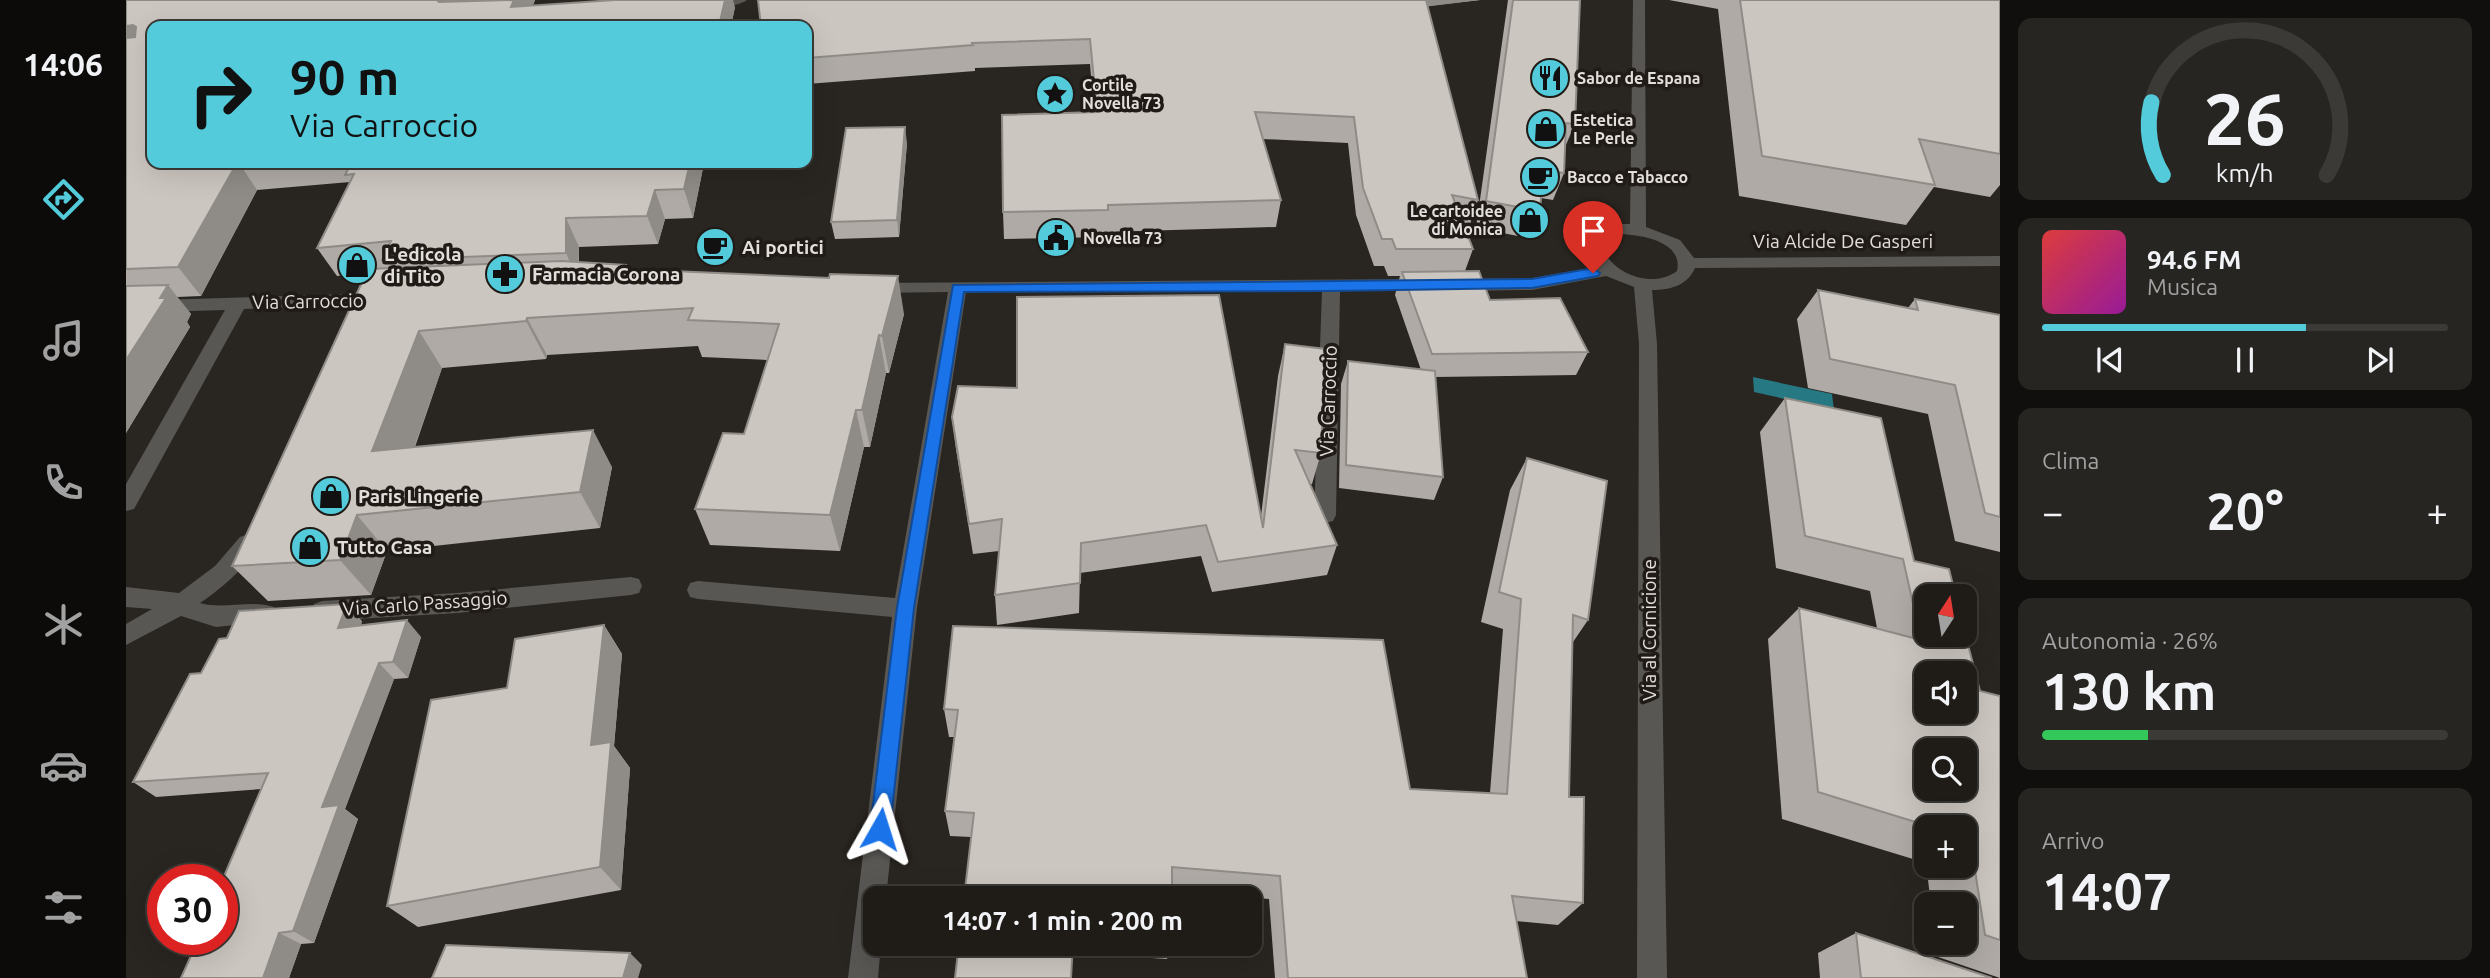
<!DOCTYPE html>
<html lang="it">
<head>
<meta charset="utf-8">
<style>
	body { margin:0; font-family:Ubuntu,sans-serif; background:#272521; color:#f1f3f6; height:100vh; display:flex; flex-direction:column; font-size:26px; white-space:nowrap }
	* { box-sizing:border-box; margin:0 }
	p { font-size:23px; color:#a1a1a2 }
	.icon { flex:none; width:38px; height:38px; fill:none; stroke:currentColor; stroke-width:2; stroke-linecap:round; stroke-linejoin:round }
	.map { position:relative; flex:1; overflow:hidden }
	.side { display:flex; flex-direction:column; gap:18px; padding:18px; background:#110f0d; width:490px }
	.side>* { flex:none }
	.top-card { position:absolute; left:21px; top:21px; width:665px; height:147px; border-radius:14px; box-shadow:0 7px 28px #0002,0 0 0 2px #3c3a37; background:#53cbda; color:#111; overflow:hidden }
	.needle { width:46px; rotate:12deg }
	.fabs { position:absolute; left:1788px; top:584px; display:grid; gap:14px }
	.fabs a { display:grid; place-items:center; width:63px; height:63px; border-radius:14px; background:#1f1c18; box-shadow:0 7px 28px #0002,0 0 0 2px #3c3a37; font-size:35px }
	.speed { position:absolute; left:21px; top:864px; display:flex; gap:14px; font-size:35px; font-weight:700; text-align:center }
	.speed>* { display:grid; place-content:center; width:91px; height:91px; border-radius:50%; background:#1f1c18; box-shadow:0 7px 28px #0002,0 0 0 2px #3c3a37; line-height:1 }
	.speed .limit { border:10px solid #d22; background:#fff; color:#111 }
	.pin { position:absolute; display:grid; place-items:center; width:60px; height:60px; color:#fff; margin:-72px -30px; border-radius:50% 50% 50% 0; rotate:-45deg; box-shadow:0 0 7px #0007 }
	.pin .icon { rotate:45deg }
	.me { position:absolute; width:77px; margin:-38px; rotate:6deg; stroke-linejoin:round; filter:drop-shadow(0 0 5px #0008) }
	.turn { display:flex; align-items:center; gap:24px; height:147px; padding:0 28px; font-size:32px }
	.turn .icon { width:91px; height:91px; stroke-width:2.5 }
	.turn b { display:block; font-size:49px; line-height:60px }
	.big { font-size:52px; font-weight:700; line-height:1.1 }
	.side .tile { flex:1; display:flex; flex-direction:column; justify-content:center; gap:10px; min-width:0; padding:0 24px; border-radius:14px; background:#272521 }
	.side .dial { align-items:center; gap:0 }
	.dial svg { height:182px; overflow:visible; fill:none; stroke:#3c3a37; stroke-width:7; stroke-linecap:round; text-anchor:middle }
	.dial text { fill:#f1f3f6; stroke:none }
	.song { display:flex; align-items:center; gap:21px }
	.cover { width:84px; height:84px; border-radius:10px; background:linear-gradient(135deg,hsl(0 70% 55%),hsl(300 70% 35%)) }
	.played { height:7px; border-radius:4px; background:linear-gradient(90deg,#53cbda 65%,#3c3a37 65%) }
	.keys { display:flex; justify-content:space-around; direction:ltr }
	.heat { display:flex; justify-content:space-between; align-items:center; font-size:38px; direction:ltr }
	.charge { height:10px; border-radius:5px; background:linear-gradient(90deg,#34c759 26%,#3c3a37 0) }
	.trip { position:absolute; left:737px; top:886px; width:399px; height:70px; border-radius:14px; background:#1f1c18; box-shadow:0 7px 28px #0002,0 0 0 2px #3c3a37; font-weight:700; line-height:70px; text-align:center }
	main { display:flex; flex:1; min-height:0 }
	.tab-bar { display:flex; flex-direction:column; width:126px; justify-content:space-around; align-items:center; background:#0c0b0a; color:#a1a1a2 }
	.tab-bar .icon { width:49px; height:49px }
	.tab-bar .active { color:#53cbda }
	.tab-bar b { font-size:32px; color:#f1f3f6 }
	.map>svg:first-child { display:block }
	.water { fill:#267882 }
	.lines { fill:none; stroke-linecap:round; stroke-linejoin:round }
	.minor { fill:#595754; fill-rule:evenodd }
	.wall { fill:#afaaa5; fill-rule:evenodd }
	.shaded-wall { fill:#8f8b86 }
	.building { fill:#ccc6c0; stroke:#8f8b86; stroke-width:2; fill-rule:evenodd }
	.route { fill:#1a73e8; stroke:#114b97; stroke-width:2 }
	.labels { text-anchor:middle; stroke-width:7; stroke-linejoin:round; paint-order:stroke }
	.far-poi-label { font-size:16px; font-weight:bold; fill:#e2dedb; stroke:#201b16; text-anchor:start }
	.street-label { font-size:19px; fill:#e2dedb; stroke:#201b16 }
	.poi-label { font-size:19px; font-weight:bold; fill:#e2dedb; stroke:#201b16; text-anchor:start }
</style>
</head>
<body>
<main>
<nav class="tab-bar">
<b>14:06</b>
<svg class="icon active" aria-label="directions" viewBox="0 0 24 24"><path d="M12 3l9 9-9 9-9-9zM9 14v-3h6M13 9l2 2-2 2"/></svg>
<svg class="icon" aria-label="music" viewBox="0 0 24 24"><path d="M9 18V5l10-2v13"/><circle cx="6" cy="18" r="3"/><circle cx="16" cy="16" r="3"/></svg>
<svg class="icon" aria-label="phone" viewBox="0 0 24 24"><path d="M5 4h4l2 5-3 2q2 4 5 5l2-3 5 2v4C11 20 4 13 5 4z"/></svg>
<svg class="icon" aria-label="climate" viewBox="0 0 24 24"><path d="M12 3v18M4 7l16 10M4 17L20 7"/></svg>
<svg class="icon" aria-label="car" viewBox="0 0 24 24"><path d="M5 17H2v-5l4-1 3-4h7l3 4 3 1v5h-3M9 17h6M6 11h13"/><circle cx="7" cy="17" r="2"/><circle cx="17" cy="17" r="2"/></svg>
<svg class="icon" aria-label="filters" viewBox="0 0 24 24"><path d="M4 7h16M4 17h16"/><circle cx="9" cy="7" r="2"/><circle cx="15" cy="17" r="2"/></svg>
</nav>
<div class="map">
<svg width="1874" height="978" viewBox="0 0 1874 978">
	<rect width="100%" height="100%" fill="#292520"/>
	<polygon class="water" points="1627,377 1706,394 1708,410 1628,392"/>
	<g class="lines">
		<g class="minor">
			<path d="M579 0H621C612 7 585 10 576 3Z"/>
			<path d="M1507 0H1519L1520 227 1554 240 1568 258 1874 256V266L1569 268C1561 286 1544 290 1526 290L1531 344 1541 978H1511L1513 344 1508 287 1480 276 1406 290 1332 291 1323 285 1332 279 1406 278 1469 267 1461 256 1458 244C1470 228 1484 223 1504 224ZM1490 234C1511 234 1558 240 1551 271 1526 290 1484 273 1475 245Z"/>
			<polygon points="1300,279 1306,281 1309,285 1306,289 1214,291 1210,515 1207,521 1199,523 1191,521 1188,515 1196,291 840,292 791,608 760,898 749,898 749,943 755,943 752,978 722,978 766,617 572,599 564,597 561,590 564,583 572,581 769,598 822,292 748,293 742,291 739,287 742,283"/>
			<polygon points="254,293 260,295 263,299 260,303 118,309 8,509 0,511 0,484 99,310 0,313 0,301"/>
			<path d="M122 534 130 537 133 543C120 568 97 587 74 603 98 610 125 599 148 607L152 614 148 621 90 627 55 616 0 645V624L26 609 0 607V587L53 593 89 566 114 537Z"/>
			<polygon points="505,577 513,579 516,586 513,593 505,595 331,613 196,621 188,618 184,611 188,604 196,601 331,593"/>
		</g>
	</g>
	<g class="wall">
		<polygon points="0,0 409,0 407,5 609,7 605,26 26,26 26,163 578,163 567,218 539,219 532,244 453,247 453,262 503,274 778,314 763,373 760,373 744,447 738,447 714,551 584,545 569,509 618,434 641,360 576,357 572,346 421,355 420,359 316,368 289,447 486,467 474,528 261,551 245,595 142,601 106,566 240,273 211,276 191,248 224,182 131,190 75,296 51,297 65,314 61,322 64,327 0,433"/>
		<polygon points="632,0 1354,0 1301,6 1352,200 1343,227 1338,226 1347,249 1339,271 1364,300 1462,352 1450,375 1309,377 1317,477 1308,500 1213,488 1215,384 1222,361 1295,370 1269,295 1274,276 1262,276 1258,266 1248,266 1230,215 1222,143 1137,139 1155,200 1150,227 981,232 981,237 878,239 877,212 968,113 964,64 849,68 849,71 681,84 681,26"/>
		<polygon points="1382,0 1454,0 1449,124 1439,147 1438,173 1427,200 1415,198 1414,211 1403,238 1350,228"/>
		<polygon points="1543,0 1874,0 1874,185 1864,197 1808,187 1780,225 1613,196 1592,9"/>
		<polygon points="781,143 773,237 709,239 705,222"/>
		<polygon points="1692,290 1782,308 1789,299 1874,315 1874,552 1829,541 1802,414 1682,388 1671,319"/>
		<polygon points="1159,344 1195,453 1186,484 1184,484 1211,545 1201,575 1086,592 1075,556 954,573 953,613 871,625 869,595 873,551 847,554 830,449 826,417 1135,516 1152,376"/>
		<path d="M1659 398 1788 561 1854 691 1874 696V978L1812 957 1810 943H1839V905H1805L1800 863 1656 819 1642 639 1673 608 1751 628 1744 591 1650 568 1634 432ZM1801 828H1839V866H1801Z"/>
		<polygon points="1401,458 1462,620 1447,642 1443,797 1457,903 1432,925 1390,921 1401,978 1149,978 1143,899 1046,891 845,837 824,836 819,811 828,737 823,737 818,709 827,626 1284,789 1364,793 1377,629 1355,622 1384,490"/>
		<polygon points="236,621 235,625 295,637 282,678 268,679 219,809 232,819 188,943 175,944 163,978 55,978 135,789 30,797 7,782 75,673"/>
		<polygon points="478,625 496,654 488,746 504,768 495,890 292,927 261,906 381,688"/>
		<polygon points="1730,933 1866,978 1694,978 1692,953"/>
		<polygon points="833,943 1045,943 1041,959 947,953"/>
	</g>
	<g class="shaded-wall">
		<polygon points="311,0 409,0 404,13 332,19"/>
		<polygon points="599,0 607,0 609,7 605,26 593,26"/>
		<polygon points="1291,0 1354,0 1289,8"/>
		<polygon points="7,25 26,51 0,57 0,26"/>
		<polygon points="779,127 781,143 773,237 771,220"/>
		<polygon points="111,163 113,163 131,190 75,296 52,267"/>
		<polygon points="564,163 578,163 567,218 558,189"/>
		<polygon points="529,190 539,219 532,244 521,216"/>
		<polygon points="440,218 453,247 452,281 440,253"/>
		<polygon points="500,265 515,303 512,312 497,274"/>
		<polygon points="772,276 778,314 763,373 756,336"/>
		<polygon points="42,285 65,314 61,322 64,327 0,433 0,360"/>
		<polygon points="401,318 421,355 420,359 400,321"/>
		<polygon points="293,331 316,368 274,488 246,451"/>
		<polygon points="753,335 760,373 744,447 736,410"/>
		<polygon points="730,410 738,447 714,551 704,515"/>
		<polygon points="467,430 486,467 474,528 454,492"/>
		<polygon points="231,515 261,551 245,595 214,560"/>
		<polygon points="221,604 236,621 228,644 212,628"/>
		<polygon points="281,620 295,637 282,678 267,662"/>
		<polygon points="478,625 496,654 488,746 504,768 495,890 474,867 465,745"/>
		<polygon points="253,663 268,679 219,809 232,819 188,943 167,931 196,807"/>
		<polygon points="153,933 175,944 163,978 137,978"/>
		<polygon points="504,953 516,965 512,978 497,978"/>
	</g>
	<g class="building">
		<polygon points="0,0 311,0 313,2 388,0 385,7 489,0 599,0 593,26 26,26 26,163 111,163 52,267 0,269 0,38 9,37 10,27 7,25 0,26"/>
		<polygon points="632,0 1300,0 1352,200 1326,195 1347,249 1270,249 1266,239 1256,239 1237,188 1228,117 1129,112 1155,200 982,205 982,210 877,212 876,115 971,112 964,39 846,43 847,45 681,58 681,26 635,26"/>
		<polygon points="1387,0 1454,0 1449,124 1440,123 1438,173 1417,170 1414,211 1360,201"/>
		<polygon points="1614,0 1874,0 1874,154 1793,139 1809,185 1636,156"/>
		<polygon points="779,127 771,220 705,222 720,128"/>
		<polygon points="225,163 564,163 558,189 529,190 521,216 440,218 440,253 256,260 265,241 191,248 228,174 219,175"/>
		<polygon points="435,261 500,265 497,274 546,271 703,278 704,274 772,276 756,336 753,335 736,410 730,410 704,515 569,509 597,433 618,434 653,324 562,320 567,308 401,318 400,321 293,331 246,451 467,430 454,492 231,515 214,560 106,566 242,269"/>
		<polygon points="1353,271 1364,300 1434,298 1462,352 1306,354 1276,272"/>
		<polygon points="42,285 34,298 40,298 0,360 0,286"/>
		<polygon points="1692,290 1792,310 1789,299 1874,315 1874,517 1859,513 1829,385 1704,359"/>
		<polygon points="1093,295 1137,528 1159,344 1199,349 1195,453 1169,450 1211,545 1092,562 1080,525 955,543 954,583 869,595 876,519 843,524 826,417 832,386 891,388 891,297"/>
		<polygon points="1222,361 1309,371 1317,477 1220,465"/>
		<path d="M1659 398 1755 418 1788 561 1823 569 1830 597H1801V635H1839V633L1854 691 1874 696V940L1859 935 1844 838 1839 837V828H1809L1692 792 1673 608 1795 640 1777 559 1679 536ZM1801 674H1839V712H1801ZM1801 751H1839V789H1801Z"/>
		<polygon points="1401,458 1481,481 1462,620 1447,615 1443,797 1458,797 1457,903 1386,896 1401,978 1162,978 1154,876 1046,867 1046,898 838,898 848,813 819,811 832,710 818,709 827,626 1257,640 1284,789 1381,794 1395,599 1373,592"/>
		<polygon points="221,604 212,628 281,620 267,662 253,663 196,807 213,805 167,931 153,933 137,978 55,978 72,940 96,940 96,881 142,773 7,782 64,674 75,673 93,639 101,638 113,611"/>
		<polygon points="478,625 465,745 485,742 474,867 261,906 305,700 381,688 389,639"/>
		<polygon points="1730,933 1866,978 1735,978"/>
		<polygon points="833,943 947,943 945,978 829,978"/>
		<polygon points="320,945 504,953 497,978 306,978"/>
	</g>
	<polygon class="route" points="1467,268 1474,273 1472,276 1406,288 1205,291 838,292 788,608 764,829 761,836 754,839 747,836 744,829 771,608 827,285 1406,279"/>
	<defs>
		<symbol id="restaurant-disc" viewBox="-11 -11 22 22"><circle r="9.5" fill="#53cbda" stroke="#201b16"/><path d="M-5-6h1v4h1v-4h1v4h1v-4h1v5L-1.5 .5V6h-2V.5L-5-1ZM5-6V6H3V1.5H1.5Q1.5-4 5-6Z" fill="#111"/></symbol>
		<symbol id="sight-disc" viewBox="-11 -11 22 22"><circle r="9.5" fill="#53cbda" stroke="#201b16"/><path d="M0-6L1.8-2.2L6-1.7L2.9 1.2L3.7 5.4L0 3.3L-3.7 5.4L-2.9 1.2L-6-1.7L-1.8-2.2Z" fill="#111"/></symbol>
		<symbol id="shop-disc" viewBox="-11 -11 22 22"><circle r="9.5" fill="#53cbda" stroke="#201b16"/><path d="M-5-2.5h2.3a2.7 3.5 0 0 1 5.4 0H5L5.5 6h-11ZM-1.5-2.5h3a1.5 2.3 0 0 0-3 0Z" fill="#111"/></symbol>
		<symbol id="cafe-disc" viewBox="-11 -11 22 22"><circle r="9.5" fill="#53cbda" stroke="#201b16"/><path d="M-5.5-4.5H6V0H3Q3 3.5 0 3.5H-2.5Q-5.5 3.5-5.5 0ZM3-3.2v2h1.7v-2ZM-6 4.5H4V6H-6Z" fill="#111"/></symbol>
		<symbol id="civic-disc" viewBox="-11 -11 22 22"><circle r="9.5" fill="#53cbda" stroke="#201b16"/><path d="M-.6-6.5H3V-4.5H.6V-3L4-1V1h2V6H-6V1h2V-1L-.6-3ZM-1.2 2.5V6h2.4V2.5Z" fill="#111"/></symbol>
		<symbol id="pharmacy-disc" viewBox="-11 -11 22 22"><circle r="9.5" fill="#53cbda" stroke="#201b16"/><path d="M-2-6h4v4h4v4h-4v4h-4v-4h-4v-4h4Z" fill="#111"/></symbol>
	</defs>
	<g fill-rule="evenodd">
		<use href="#restaurant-disc" x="1402" y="56" width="44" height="44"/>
		<use href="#sight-disc" x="907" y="72" width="44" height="44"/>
		<use href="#shop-disc" x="1398" y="107" width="44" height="44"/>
		<use href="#cafe-disc" x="1392" y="155" width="44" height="44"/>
		<use href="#shop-disc" x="1382" y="198" width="44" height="44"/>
		<use href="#civic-disc" x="908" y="216" width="44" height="44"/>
		<use href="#cafe-disc" x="567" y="225" width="44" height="44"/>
		<use href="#shop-disc" x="209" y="243" width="44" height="44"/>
		<use href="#pharmacy-disc" x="357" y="252" width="44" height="44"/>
		<use href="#shop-disc" x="183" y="474" width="44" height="44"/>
		<use href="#shop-disc" x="162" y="525" width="44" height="44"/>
	</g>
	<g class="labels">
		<g class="far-poi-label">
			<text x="1451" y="84">Sabor de Espana</text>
			<text x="956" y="91">Cortile<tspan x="956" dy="18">Novella 73</tspan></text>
			<text x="1447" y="126">Estetica<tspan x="1447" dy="18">Le Perle</tspan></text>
			<text x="1441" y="183">Bacco e Tabacco</text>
			<text x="1377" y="217" text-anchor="end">Le cartoidee<tspan x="1377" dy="18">di Monica</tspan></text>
			<text x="957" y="244">Novella 73</text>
		</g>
		<g class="street-label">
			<text x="1717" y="248">Via Alcide De Gasperi</text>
			<text transform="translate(182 301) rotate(-1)" y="7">Via Carroccio</text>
			<text transform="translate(1202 401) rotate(-88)" y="7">Via Carroccio</text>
			<text transform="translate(299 603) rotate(-4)" y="7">Via Carlo Passaggio</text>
			<text transform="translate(1523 630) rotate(-90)" y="7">Via al Cornicione</text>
		</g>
		<g class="poi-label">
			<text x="616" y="254">Ai portici</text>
			<text x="258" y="261">L'edicola<tspan x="258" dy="22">di Tito</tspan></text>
			<text x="406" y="281">Farmacia Corona</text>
			<text x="232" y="503">Paris Lingerie</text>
			<text x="211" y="554">Tutto Casa</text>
		</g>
	</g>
</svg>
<div class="fabs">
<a><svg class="needle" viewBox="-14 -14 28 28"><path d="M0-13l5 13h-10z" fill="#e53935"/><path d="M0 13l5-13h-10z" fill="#a1a1a2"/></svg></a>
<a><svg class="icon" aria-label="sound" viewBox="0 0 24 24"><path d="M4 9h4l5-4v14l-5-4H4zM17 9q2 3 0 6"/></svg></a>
<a><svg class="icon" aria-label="search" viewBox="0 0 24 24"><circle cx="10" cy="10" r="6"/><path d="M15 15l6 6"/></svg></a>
<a>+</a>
<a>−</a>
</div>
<div class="speed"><div class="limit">30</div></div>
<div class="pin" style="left:1467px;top:273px;background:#d93025"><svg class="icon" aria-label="arrive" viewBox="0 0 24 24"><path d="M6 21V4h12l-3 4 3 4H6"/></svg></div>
<svg class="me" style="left:754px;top:829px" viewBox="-20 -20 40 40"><path d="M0-17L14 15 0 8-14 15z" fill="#1a73e8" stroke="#fff" stroke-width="4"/></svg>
<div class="trip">14:07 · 1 min · 200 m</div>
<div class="top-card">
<div class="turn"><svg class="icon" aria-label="right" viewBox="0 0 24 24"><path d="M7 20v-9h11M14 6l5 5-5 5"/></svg><div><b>90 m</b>Via Carroccio</div></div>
</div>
</div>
<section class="side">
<div class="tile dial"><svg viewBox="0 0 100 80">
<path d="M14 69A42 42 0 1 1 86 69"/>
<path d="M14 69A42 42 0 0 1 9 37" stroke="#53cbda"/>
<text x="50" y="56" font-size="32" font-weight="700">26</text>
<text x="50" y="72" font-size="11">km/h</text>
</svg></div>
<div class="tile">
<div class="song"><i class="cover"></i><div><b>94.6 FM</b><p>Musica</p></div></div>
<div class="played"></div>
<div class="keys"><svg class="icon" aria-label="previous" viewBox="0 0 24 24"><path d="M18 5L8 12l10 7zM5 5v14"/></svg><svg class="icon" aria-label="pause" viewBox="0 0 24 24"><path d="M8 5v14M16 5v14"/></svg><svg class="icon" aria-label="next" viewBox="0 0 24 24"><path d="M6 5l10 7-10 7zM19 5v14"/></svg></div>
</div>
<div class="tile"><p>Clima</p>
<div class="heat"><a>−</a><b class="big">20°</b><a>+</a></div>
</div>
<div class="tile"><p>Autonomia · 26%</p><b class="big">130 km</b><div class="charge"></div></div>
<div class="tile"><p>Arrivo</p><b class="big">14:07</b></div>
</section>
</main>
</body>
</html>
